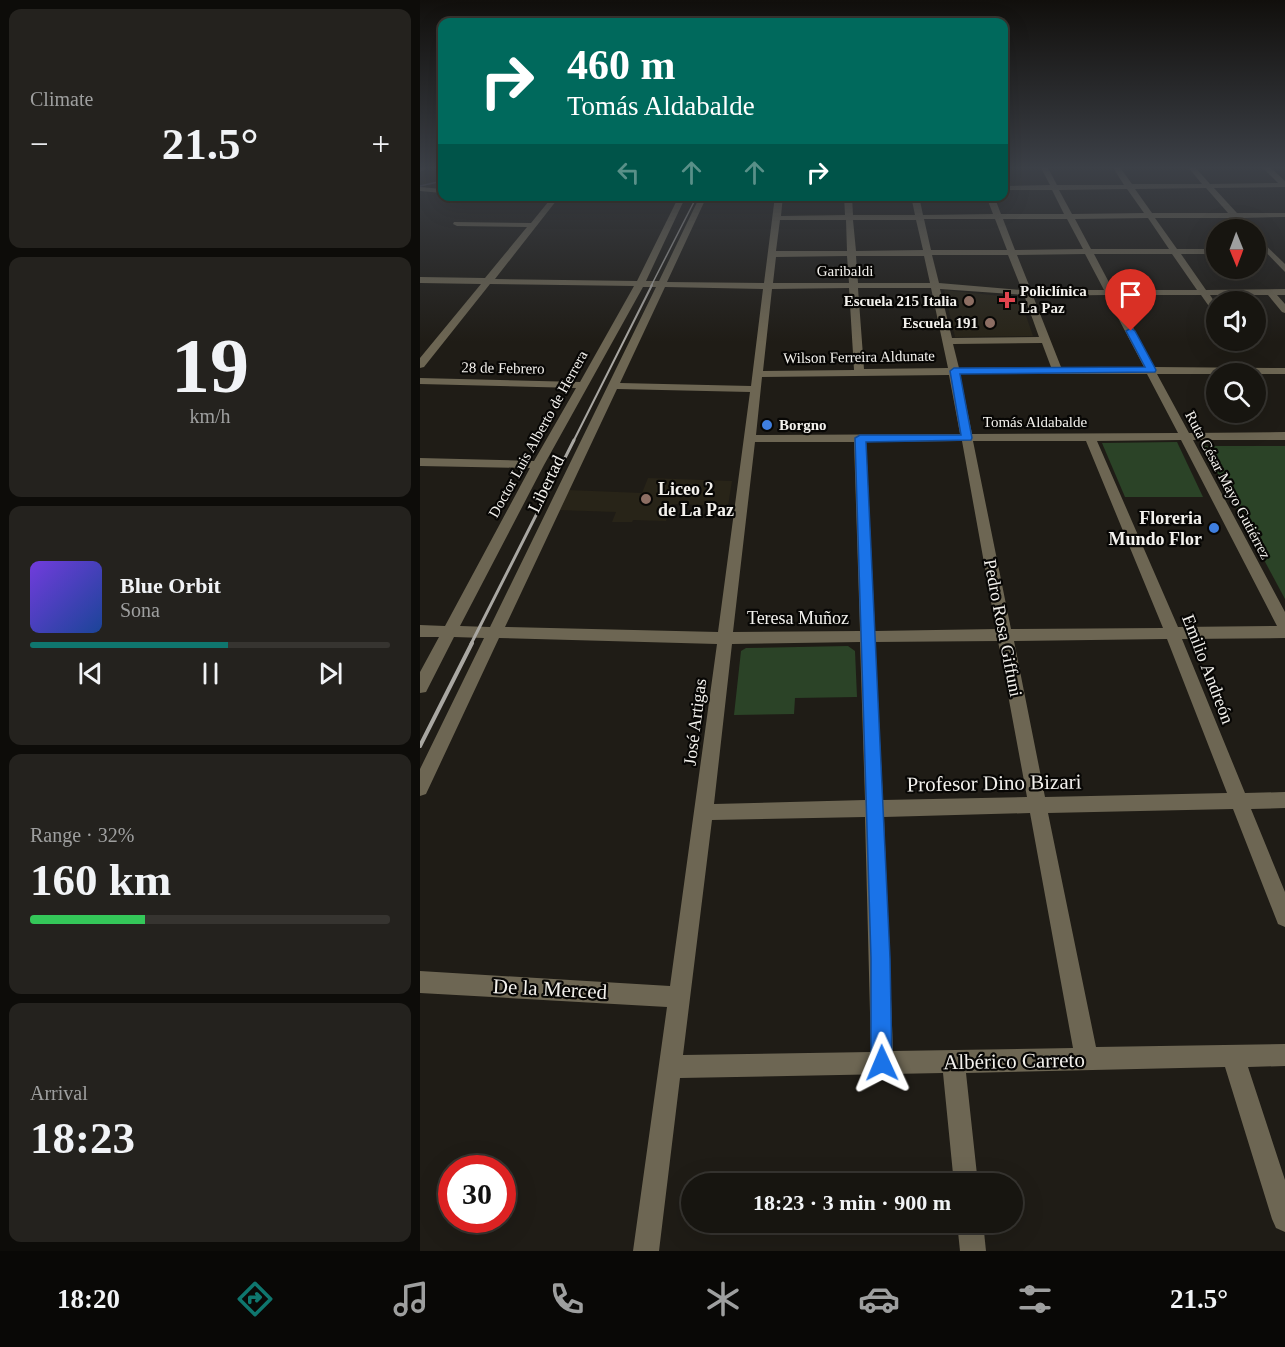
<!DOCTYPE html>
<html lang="en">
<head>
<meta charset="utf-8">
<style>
	body { margin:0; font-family:"Times New Roman",serif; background:#24221e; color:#f1f3f6; height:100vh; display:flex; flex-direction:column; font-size:22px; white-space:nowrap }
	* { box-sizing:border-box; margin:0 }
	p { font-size:20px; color:#9e9f9f }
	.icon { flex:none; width:33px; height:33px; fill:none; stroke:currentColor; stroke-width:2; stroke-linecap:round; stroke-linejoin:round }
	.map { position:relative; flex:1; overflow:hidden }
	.sheet { display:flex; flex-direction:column; gap:9px; padding:9px; background:#0d0c09; width:420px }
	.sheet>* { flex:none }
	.top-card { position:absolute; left:18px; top:18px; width:570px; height:183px; border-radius:12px; box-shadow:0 6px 24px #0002,0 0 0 2px #363430; background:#00695c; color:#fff; overflow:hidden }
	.needle { width:39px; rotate:179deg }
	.controls { position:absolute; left:786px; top:219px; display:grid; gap:12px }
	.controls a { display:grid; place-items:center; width:60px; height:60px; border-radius:50%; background:#171510; box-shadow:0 6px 24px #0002,0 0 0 2px #363430; font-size:30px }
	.speed { position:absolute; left:18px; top:1155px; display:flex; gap:12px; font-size:30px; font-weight:700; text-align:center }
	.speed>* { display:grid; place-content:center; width:78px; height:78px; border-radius:50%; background:#171510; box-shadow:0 6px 24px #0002,0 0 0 2px #363430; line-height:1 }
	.speed .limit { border:9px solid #d22; background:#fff; color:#111 }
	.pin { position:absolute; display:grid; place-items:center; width:51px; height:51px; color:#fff; margin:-62px -26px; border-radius:50% 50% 50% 0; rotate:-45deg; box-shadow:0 0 6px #0007 }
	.pin .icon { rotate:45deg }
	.me { position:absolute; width:66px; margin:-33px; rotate:359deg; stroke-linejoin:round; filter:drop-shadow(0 0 4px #0008) }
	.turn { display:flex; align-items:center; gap:21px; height:126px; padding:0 30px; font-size:27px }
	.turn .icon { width:78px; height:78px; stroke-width:2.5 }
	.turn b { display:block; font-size:42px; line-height:51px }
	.lanes { display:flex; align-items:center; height:57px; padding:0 30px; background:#0003; justify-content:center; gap:30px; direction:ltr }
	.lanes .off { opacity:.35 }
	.big { font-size:45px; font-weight:600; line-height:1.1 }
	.sheet .tile { flex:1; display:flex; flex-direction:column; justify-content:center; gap:9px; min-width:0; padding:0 21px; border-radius:12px; background:#24221e }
	.sheet .dial { align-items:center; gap:0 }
	.dial b { font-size:78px; line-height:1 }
	.song { display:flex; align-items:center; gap:18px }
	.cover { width:72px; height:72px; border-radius:9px; background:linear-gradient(135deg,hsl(260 70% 55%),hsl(220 70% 35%)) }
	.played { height:6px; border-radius:3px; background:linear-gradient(90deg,#0f766e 55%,#363430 55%) }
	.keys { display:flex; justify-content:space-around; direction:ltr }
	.heat { display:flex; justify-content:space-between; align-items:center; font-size:33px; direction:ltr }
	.charge { height:9px; border-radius:4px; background:linear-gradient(90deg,#34c759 32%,#363430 0) }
	.trip { position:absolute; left:261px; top:1173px; width:342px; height:60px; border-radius:30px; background:#171510; box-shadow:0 6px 24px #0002,0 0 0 2px #363430; font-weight:600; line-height:60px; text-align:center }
	.menu { display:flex; height:96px; justify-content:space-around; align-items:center; background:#090806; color:#9e9f9f }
	.menu .icon { width:42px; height:42px }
	.menu .on { color:#0f766e }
	.menu b { font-size:27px; color:#f1f3f6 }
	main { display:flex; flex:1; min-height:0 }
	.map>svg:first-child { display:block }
	.built { fill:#282418 }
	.green { fill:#2b4327 }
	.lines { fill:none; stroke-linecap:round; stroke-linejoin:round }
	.stream { stroke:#494b5e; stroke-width:1.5 }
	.minor { fill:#6d6653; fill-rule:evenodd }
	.rail-far3 { stroke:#a9a7a2; stroke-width:1.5 }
	.rail-far2 { stroke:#a9a7a2; stroke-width:2 }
	.rail-far1 { stroke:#a9a7a2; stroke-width:3 }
	.rail { stroke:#a9a7a2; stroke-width:4 }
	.route { fill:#1a73e8; stroke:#114b97; stroke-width:1.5 }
	.health-dot { fill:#e0444e; stroke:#080705; stroke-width:2 }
	.education-dot { fill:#8d6e63; stroke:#080705; stroke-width:2 }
	.shop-dot { fill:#3f7fe0; stroke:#080705; stroke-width:2 }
	.labels { text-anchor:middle; stroke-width:4.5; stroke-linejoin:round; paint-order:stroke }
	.far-street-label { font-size:15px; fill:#f3f1ed; stroke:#080705 }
	.far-poi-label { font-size:15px; font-weight:bold; fill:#f3f1ed; stroke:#080705; text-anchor:start }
	.street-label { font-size:18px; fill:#f3f1ed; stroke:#080705 }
	.poi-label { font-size:18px; font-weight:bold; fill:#f3f1ed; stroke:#080705; text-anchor:start }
	.near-street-label { font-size:21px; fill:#f3f1ed; stroke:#080705 }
</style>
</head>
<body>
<main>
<section class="sheet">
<div class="tile"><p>Climate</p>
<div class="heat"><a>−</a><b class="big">21.5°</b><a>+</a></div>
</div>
<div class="tile dial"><b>19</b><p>km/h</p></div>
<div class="tile">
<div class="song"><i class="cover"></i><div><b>Blue Orbit</b><p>Sona</p></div></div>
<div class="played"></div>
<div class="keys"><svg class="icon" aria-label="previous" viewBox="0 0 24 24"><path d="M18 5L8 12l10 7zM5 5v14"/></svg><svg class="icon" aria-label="pause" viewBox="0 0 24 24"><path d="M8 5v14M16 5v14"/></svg><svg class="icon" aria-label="next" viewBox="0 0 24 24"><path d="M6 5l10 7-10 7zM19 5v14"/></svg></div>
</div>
<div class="tile"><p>Range · 32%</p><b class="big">160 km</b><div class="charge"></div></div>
<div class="tile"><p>Arrival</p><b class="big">18:23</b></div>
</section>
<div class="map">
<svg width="865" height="1251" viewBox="0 0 865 1251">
	<rect width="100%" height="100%" fill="#1f1c16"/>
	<g class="built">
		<polygon points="524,290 600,298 613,336 535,337"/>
		<polygon points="228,478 312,481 308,506 252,504 246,521 213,520 212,522 192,522 196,512 138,510 148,490 222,493"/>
	</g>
	<g class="green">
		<polygon points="757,442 783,497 705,497 682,443"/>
		<polygon points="783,446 865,446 865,599"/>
		<polygon points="428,646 435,651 437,697 375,698 374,714 314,715 321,651 326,648"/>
	</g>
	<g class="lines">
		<polyline class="stream" points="0,186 22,181"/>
		<g class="minor">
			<polygon points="10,166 0,172 1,166"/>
			<path d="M620 166H627L637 185H704L692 166H699L712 184H782L767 166H774L790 184 858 183 841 166H849L865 181V187L794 188 817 213H865V217L821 218 832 230H823L813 218H735L757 249H796V254H761L786 290 865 289V295H857L865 304V313L862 312 848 295H790L796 304V313L793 312 781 295H696L734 367 865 368V374H737L769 433 865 432V440H773L865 612V638L762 639 825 793 865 792V808L831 809 865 892V927L858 924 813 809 628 813 676 1047 865 1044V1066L828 1067 865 1180V1232L856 1228 852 1219 805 1067 546 1073 558 1184H534L523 1073 260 1078 239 1251H213L247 1007 0 993V971L250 986 297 644 79 638 6 794 0 796V769L64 638 34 637 6 692 0 693V672L19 637H0V625L25 626 110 468 0 466V458L114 461 156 388 0 384V378L160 382 214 286 70 284 4 367 0 368V358L61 284 0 283V277L65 278 107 227 37 226 33 224 34 222 111 223 133 196H140L75 279 217 281 259 196H266L226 281H239L280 196H287L247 282 344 283 355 196H363L361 216 425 215 424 196H432L433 215H495L491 196H499L503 215 573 214 566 196H574L581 214H644L632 190H584V186L630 185ZM786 188 808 213H732L715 189ZM707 189 724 213 652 214 639 190ZM728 218 749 249H671L655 219ZM504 219H575L587 250H511ZM583 219H647L663 249 595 250ZM360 220H426L427 251H356ZM433 220H496L503 250 436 251ZM665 254 684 290H611L597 255ZM674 254H752L777 290H693ZM512 255H588L602 290 519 283ZM427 256 429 283H353L356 257ZM436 256H504L510 283H438ZM223 287H236L70 627 40 626 124 465ZM245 287 343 289 331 386 200 383ZM429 288 434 370 343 371 352 289ZM438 288H511L528 368 444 369ZM520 289 604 295 619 337 532 338ZM686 295 724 367H641L613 296ZM622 343 631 367 539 368 533 344ZM540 374H727L758 433 552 434ZM529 375 540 434 336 435 342 377ZM197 389 330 392 298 632 85 627ZM761 440 857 626H858L758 627 677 441ZM542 441 576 629 455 631 446 442ZM553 441H666L743 628 591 629ZM335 442H434L440 631 313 632ZM747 639 807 793 625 797 594 641ZM578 641 607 797 463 800 455 642ZM440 642 445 800 294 804 312 644ZM610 813 653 1048 473 1051 464 817ZM445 817 451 1052 263 1055 292 820Z"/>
			<polygon points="0,187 22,189 22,193 0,191"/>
			<polygon points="836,236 865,264 865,272 836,242"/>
			<polygon points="812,340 822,340 826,346 817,348"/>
			<polygon points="537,1222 563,1222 566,1251 540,1251"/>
		</g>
		<polyline class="rail-far3" points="231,286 277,196"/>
		<polyline class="rail-far2" points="153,442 232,285"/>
		<polyline class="rail-far1" points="51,644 154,440"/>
		<polyline class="rail" points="0,746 52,643"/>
	</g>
	<linearGradient id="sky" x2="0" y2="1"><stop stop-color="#110f0c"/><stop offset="0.49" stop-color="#3c4047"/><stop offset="1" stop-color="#3c4047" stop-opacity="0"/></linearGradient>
	<rect width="865" height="342" fill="url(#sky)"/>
	<polygon class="route" points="711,328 715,331 736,370 735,372 540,374 552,438 551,440 446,442 470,958 472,1063 469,1071 462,1074 454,1071 451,1063 451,958 435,438 440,435 541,435 530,371 534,368 725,367 706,331"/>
	<path class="health-dot" d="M584 291h6v6h6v6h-6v6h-6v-6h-6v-6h6z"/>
	<g class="education-dot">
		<circle cx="549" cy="301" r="6"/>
		<circle cx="570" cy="323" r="6"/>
		<circle cx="226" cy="499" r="6"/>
	</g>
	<g class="shop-dot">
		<circle cx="347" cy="425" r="6"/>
		<circle cx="794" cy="528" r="6"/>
	</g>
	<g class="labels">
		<g class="far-street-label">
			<text x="425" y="276">Garibaldi</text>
			<text transform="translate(439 357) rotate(-1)" y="5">Wilson Ferreira Aldunate</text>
			<text transform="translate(83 368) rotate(1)" y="5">28 de Febrero</text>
			<text x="615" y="427">Tomás Aldabalde</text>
			<text transform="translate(118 434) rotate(-61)" y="5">Doctor Luis Alberto de Herrera</text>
			<text transform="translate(808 485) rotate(62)" y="5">Ruta César Mayo Gutiérrez</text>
		</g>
		<g class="far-poi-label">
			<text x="600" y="296">Policlínica<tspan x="600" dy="17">La Paz</tspan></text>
			<text x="537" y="306" text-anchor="end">Escuela 215 Italia</text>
			<text x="558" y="328" text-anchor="end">Escuela 191</text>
			<text x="359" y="430">Borgno</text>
		</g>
		<g class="street-label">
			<text transform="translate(126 484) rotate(-64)" y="6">Libertad</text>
			<text x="378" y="624">Teresa Muñoz</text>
			<text transform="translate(583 628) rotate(79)" y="6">Pedro Rosa Giffuni</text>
			<text transform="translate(788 669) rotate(69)" y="6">Emilio Andreón</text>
			<text transform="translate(275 722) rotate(-83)" y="6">José Artigas</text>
		</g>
		<g class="poi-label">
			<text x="238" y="495">Liceo 2<tspan x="238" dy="21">de La Paz</tspan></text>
			<text x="782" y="524" text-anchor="end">Floreria<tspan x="782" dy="21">Mundo Flor</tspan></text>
		</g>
		<g class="near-street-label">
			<text transform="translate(574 783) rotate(-1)" y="7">Profesor Dino Bizari</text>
			<text transform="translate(130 989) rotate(3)" y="7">De la Merced</text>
			<text transform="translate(594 1061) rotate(-1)" y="7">Albérico Carreto</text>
		</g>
	</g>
</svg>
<div class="controls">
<a><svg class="needle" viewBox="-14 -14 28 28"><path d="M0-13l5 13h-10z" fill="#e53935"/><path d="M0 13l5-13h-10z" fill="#9e9f9f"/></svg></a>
<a><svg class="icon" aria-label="sound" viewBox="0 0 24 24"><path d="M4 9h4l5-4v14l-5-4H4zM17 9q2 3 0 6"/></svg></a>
<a><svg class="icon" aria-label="search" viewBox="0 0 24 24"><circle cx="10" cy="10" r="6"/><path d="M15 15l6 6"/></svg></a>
</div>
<div class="speed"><div class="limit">30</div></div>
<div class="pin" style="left:711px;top:331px;background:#d93025"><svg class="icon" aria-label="arrive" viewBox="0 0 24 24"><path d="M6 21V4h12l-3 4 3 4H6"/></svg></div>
<svg class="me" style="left:462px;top:1063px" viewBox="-20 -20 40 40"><path d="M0-17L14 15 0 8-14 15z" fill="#1a73e8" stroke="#fff" stroke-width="4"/></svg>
<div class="trip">18:23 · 3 min · 900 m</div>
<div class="top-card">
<div class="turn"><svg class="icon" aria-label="right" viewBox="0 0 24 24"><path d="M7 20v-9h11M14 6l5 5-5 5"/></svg><div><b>460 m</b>Tomás Aldabalde</div></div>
<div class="lanes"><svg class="icon off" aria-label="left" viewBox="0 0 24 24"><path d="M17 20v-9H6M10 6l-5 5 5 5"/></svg><svg class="icon off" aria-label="ahead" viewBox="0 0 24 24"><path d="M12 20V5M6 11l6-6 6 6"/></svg><svg class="icon off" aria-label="ahead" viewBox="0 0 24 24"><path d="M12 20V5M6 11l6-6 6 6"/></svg><svg class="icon" aria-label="right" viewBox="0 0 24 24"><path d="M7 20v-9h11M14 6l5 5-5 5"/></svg></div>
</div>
</div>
</main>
<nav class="menu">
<b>18:20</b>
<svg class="icon on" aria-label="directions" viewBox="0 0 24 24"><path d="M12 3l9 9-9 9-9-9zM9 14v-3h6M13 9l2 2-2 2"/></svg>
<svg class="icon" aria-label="music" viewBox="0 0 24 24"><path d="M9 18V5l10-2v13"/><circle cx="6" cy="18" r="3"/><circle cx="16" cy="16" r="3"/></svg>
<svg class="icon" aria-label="phone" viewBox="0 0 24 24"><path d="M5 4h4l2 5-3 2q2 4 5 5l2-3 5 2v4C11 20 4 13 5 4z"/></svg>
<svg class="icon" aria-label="climate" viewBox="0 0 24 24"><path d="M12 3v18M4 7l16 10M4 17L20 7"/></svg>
<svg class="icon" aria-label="car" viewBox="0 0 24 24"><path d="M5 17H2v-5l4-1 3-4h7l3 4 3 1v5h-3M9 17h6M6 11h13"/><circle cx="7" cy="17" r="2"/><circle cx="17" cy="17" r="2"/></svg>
<svg class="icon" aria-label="filters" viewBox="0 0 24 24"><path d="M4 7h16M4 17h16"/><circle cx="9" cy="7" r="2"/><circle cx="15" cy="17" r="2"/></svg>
<b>21.5°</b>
</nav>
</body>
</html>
